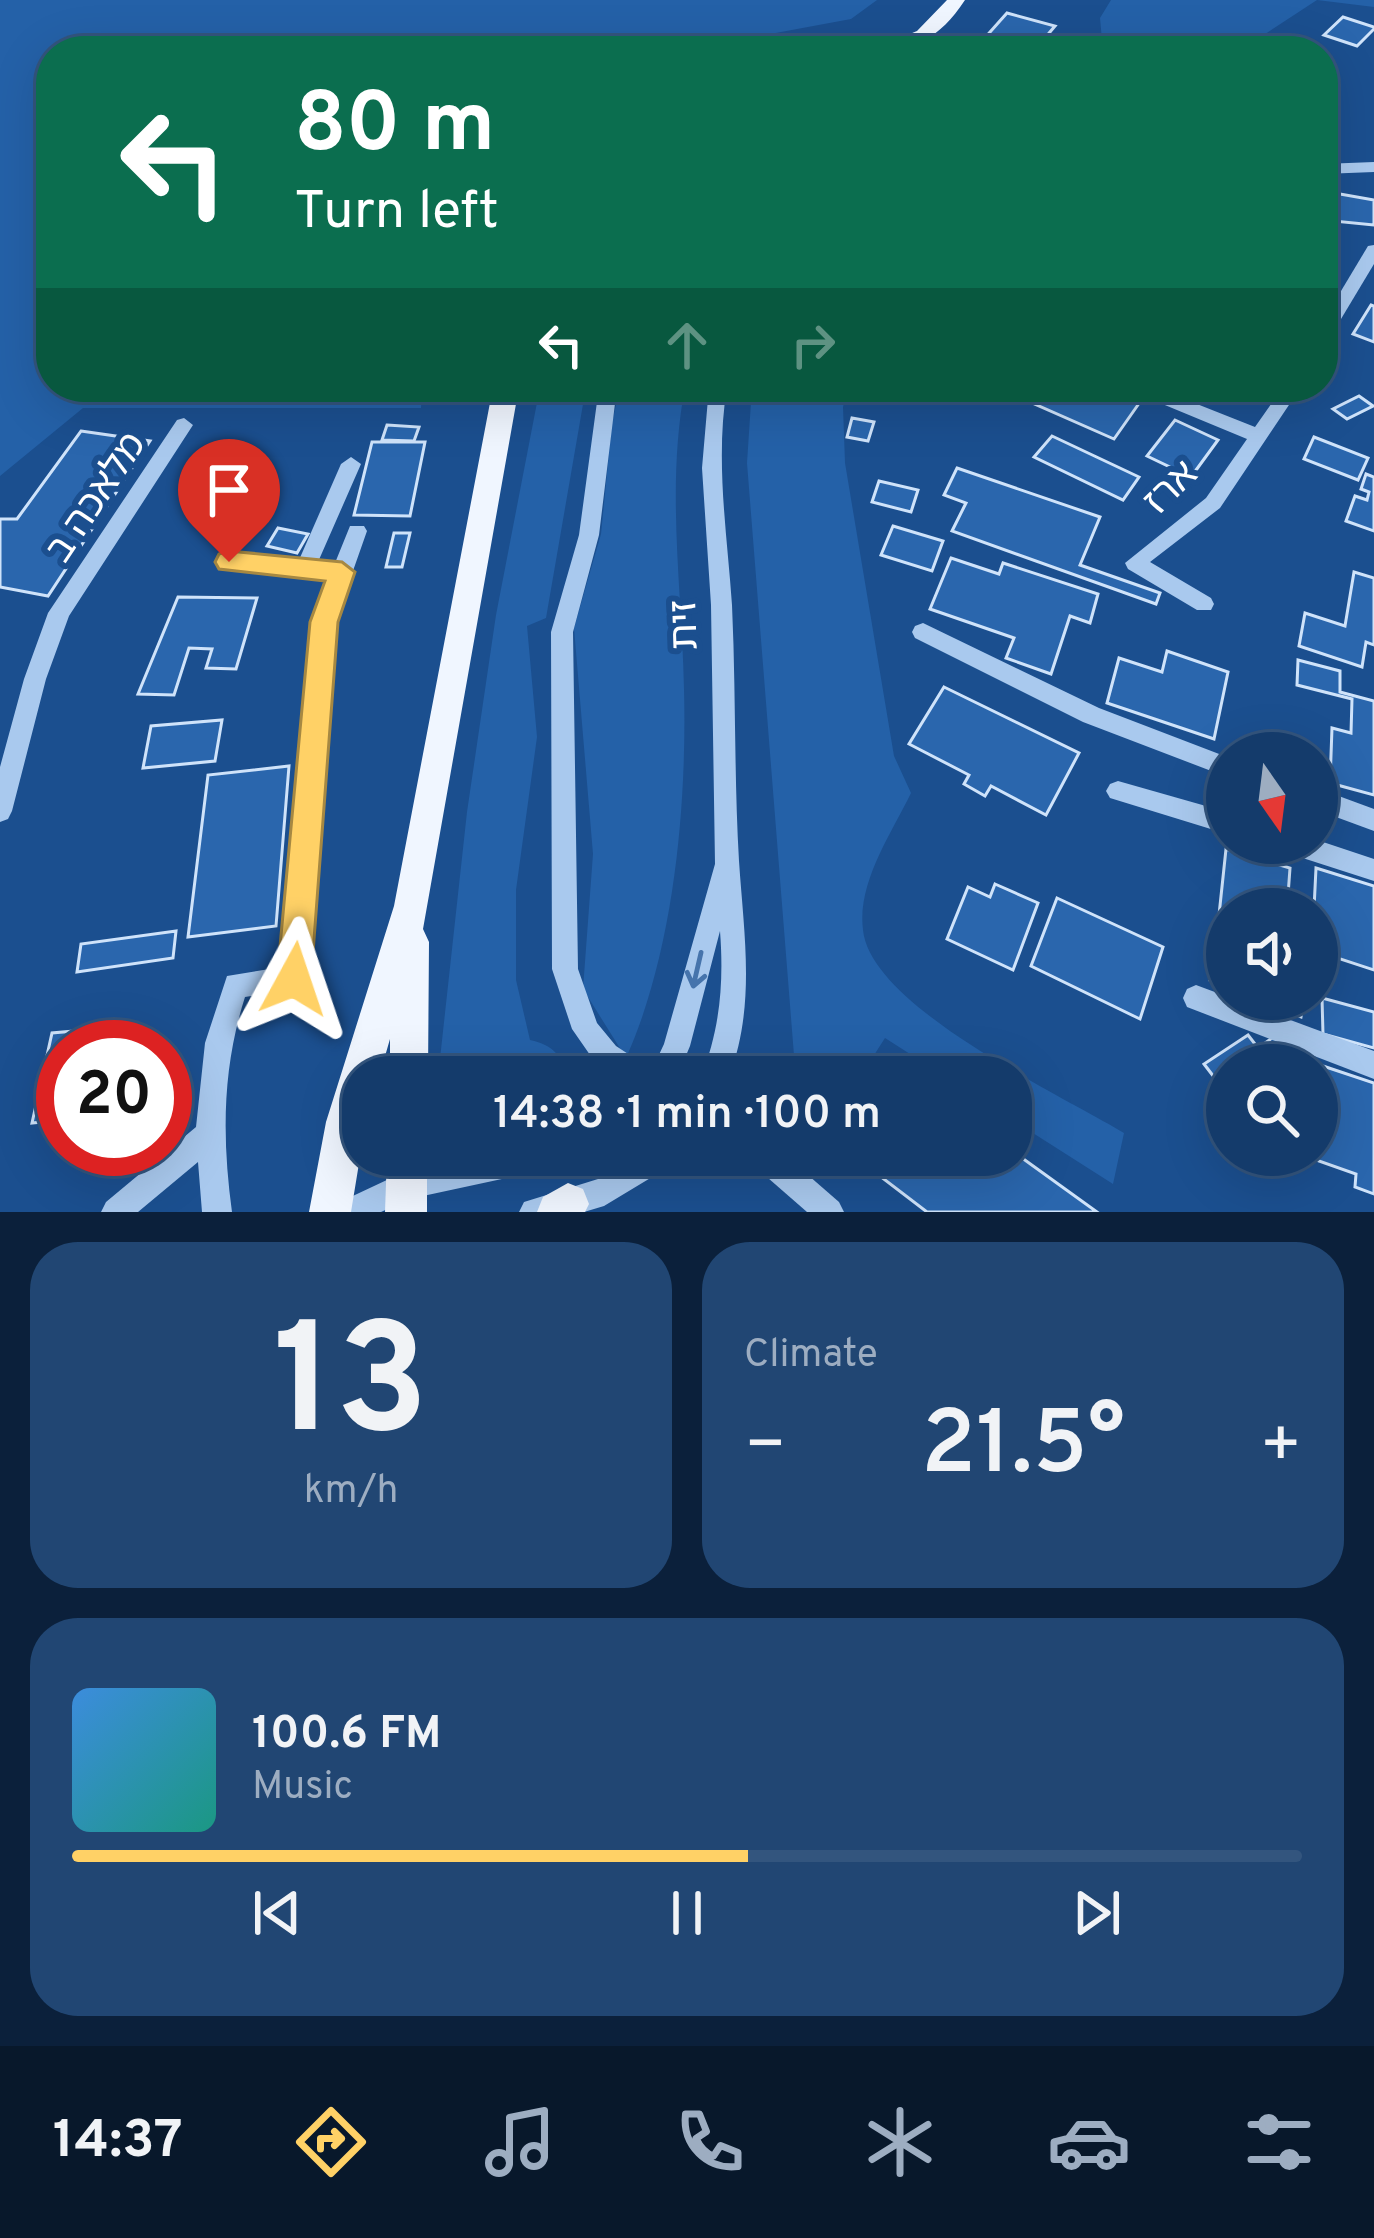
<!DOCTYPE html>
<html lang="en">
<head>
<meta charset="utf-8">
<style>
	body { margin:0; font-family:Overpass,"Noto Sans Hebrew",sans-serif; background:#214673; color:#f1f3f6; height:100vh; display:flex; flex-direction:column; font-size:45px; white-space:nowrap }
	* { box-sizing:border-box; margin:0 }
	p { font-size:39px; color:#9dadc1 }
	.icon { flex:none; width:66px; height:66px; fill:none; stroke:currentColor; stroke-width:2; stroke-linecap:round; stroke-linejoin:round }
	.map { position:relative; height:1212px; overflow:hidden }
	.panel { display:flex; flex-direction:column; gap:30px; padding:30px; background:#0b203b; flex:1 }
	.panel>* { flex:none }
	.top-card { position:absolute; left:36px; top:36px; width:1302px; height:366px; border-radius:48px; box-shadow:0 12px 48px #0002,0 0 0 3px #33557e; background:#0b6e4f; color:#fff; overflow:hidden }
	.needle { width:78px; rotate:166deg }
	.tools { position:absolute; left:1206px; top:732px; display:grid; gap:24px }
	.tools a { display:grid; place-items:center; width:132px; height:132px; border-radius:50%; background:#143b6b; box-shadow:0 12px 48px #0002,0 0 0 3px #33557e; font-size:60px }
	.speed { position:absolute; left:36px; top:1020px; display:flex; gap:24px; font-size:60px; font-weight:700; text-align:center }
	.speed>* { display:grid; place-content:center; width:156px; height:156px; border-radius:50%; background:#143b6b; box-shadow:0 12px 48px #0002,0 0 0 3px #33557e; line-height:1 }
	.speed .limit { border:18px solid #d22; background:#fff; color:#111 }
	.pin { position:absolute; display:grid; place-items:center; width:102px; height:102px; color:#fff; margin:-123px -51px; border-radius:50% 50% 50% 0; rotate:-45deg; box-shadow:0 0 12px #0007 }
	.pin .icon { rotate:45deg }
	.me { position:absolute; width:132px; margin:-66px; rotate:5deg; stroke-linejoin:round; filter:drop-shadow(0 0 9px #0008) }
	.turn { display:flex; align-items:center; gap:42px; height:252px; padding:0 60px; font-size:54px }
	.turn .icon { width:156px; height:156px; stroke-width:2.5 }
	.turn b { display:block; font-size:84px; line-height:102px }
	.lanes { display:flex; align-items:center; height:114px; padding:0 60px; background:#0003; justify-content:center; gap:60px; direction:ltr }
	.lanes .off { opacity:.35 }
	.big { font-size:90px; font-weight:600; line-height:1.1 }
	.panel .widget { flex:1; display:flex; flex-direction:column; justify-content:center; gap:18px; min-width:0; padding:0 42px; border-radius:48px; background:#214673 }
	.panel .dial { align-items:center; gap:0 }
	.dial b { font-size:156px; line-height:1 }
	.song { display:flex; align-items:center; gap:36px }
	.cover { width:144px; height:144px; border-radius:18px; background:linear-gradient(135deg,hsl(210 70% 55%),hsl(170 70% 35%)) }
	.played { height:12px; border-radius:6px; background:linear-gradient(90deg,#ffd166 55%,#33557e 55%) }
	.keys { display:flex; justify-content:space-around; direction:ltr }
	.heat { display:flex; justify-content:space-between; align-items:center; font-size:66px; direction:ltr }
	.panel .tiles { flex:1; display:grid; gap:30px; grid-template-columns:1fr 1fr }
	.widget:last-child { grid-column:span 2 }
	.trip { position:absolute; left:342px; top:1056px; width:690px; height:120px; border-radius:48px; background:#143b6b; box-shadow:0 12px 48px #0002,0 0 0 3px #33557e; font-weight:600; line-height:120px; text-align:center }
	.menu { display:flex; height:192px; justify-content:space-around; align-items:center; background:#08182b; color:#9dadc1 }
	.menu .icon { width:84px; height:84px }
	.menu .active { color:#ffd166 }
	.menu b { font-size:54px; color:#f1f3f6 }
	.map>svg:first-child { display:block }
	.green { fill:#2461a8 }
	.building { fill:#2a66ad; stroke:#cfe3fa; stroke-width:3 }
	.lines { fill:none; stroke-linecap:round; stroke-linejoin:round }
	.minor { fill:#a9c9ee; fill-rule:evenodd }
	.major { fill:#f0f6ff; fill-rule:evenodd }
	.oneway { stroke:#4674ac }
	.route { fill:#ffd166; stroke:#a68842; stroke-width:3 }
	.labels { text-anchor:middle; stroke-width:12; stroke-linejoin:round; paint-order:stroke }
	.street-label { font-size:39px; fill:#fff; stroke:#1b4f8f }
</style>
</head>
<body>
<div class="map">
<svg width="1374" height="1212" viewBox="0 0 1374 1212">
	<rect width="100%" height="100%" fill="#1b4f8f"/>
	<g class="green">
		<polygon points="0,0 877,0 851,19 721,43 703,51 51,51 51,387 422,387 421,408 83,408 0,476"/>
		<polygon points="1111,0 1374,0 1374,7 1317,0 1239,51 1103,51 1100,18"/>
		<path d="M540 387H586L546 618 527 626 537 737 516 890V980L530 1040C554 1045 560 1056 571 1077H438L467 812 496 615Z"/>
		<path d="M620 387H685C666 488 682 587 684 689 687 806 674 951 626 1058L583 989 593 854 574 628 601 534 612 423Z"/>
		<path d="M752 387H848L843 407 845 463 894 756 911 793C891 834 857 883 863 930 871 1007 1059 1094 1124 1133L1113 1184 1011 1119V1077H946L885 1038 860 1077H801L795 1068 747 463Z"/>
	</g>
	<g class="building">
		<polygon points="1007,13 1055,26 1034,51 974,50"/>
		<polygon points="1343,17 1374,27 1374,29 1357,46 1324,35"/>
		<polygon points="1323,191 1374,200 1374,225 1323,220"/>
		<polygon points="1371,305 1374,306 1374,342 1353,334"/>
		<polygon points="910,387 950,387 958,390 949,402"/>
		<polygon points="996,387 1105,387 1140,402 1114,439"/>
		<polygon points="1359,396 1373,406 1347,419 1333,409"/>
		<polygon points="852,418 874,422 868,441 847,437"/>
		<polygon points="1175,420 1218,440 1191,477 1147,456"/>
		<polygon points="387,425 419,427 414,441 382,440"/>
		<polygon points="81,431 150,441 48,596 0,587 0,519 17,519"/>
		<polygon points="1052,436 1139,477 1123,500 1034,457"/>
		<polygon points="1314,437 1368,458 1358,480 1304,459"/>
		<polygon points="372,442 425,442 410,516 354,515"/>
		<polygon points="957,468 1100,517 1080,565 1160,593 1156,604 952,531 966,503 944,495"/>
		<polygon points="1366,474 1374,477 1374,531 1346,521 1355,496 1367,500 1369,492 1361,489"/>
		<polygon points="879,481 918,490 911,512 872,502"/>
		<polygon points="893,526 943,541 932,571 881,555"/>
		<polygon points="278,528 308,534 297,553 267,546"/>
		<polygon points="394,533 410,533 402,567 386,567"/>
		<polygon points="951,558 999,574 1003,563 1098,594 1090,623 1070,616 1051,674 1006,658 1014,638 930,609"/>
		<polygon points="1354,572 1374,578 1374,645 1366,642 1362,667 1299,646 1305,613 1345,626"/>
		<polygon points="178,597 257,598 236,669 206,668 212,649 189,648 174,695 138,694"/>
		<polygon points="1167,651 1228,672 1214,739 1107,703 1119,658 1162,672"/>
		<polygon points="1298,660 1340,671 1340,692 1374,701 1374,795 1330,783 1332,728 1351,733 1352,699 1297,685"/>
		<polygon points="944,687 1079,753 1046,815 991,786 985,796 964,784 969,775 909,744"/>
		<polygon points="222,720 215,761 143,768 151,726"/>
		<polygon points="289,766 276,926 188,937 208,775"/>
		<polygon points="1226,849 1290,868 1287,909 1227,909 1227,937 1217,934"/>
		<polygon points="1316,868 1374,886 1374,970 1322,953 1323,932 1317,930 1314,909"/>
		<polygon points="995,884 1038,903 1013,970 947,939 968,887 990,897"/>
		<polygon points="1057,898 1163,947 1140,1019 1031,966"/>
		<polygon points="176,931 173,958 77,972 81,944"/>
		<polygon points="1216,955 1227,960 1227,987 1210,980"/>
		<polygon points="1322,998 1374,1012 1374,1048 1323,1034"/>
		<polygon points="1257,999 1304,999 1301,1017"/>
		<polygon points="121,1027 117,1047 63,1047 63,1120 32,1123 52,1033"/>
		<polygon points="1248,1035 1258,1048 1275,1036 1300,1065 1227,1065 1227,1094 1204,1064"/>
		<polygon points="1320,1065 1374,1083 1374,1194 1355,1187 1356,1174 1316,1160"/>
		<polygon points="1011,1150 1097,1212 927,1212 868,1167 876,1155 1011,1155"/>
	</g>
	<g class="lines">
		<g class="minor">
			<polygon points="1070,36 1077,40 1070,51 1056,51 1065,37"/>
			<polygon points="1374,162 1374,172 1323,174 1323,164"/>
			<polygon points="1374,245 1374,264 1329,339 1323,341 1323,321 1368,246"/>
			<path d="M599 387H617L599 535 573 632 578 969 597 1023 616 1046 648 1067 650 1074 664 1044 715 864 711 605 702 468 709 387H727C715 460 727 532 732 605 736 690 734 776 739 861 744 936 756 1005 729 1077H701C720 1029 724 983 720 931L690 1046 677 1077H612L597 1065 572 1029 552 969 551 632 579 535Z"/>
			<polygon points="1128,387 1154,387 1255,427 1283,387 1301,387 1220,508 1150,562 1211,598 1214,604 1211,610 1197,610 1128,569 1125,563 1206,498 1247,439 1131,391"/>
			<polygon points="184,418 193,425 69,616 46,679 12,811 8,819 0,822 0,767 24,679 48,613 177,420"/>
			<path d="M351 457 361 464 318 562 335 563 350 526H364L367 531 335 622 307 979 303 988 245 997C222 1069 222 1138 232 1212H202L198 1162 138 1212H101L106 1202 196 1127 205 1043 227 976 282 967 313 622 329 579 228 570 218 562 228 554 299 560 341 464Z"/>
			<polygon points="923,623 1099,708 1227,757 1227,777 1083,722 915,638 912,632 915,626"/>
			<polygon points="1118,781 1227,812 1227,834 1110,798 1106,791 1110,784"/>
			<polygon points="1317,788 1374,809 1374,831 1317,810"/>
			<polygon points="1317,840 1374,859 1374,881 1281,851 1278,843"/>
			<polygon points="1196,985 1374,1051 1374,1079 1187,1007 1183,998 1187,989"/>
			<polygon points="481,1155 563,1155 559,1165 549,1169 409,1199 381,1212 335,1212 340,1202 406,1171"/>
			<polygon points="636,1155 676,1155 672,1165 604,1206 584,1212 519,1212 524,1202 598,1179"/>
			<polygon points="749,1155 785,1155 839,1202 844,1212 807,1212 753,1165"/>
		</g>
		<g class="major">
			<path d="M947 0H965C939 39 915 51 869 51L917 31Z"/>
			<polygon points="493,387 519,387 423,929 429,942 428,1077 390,1077 390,1039 379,1077 363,1077 363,1139 351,1212 309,1212 326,1122 394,906"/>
			<polygon points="387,1155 427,1155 427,1212 385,1212"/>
			<polygon points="568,1183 583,1189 589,1204 585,1212 537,1212 543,1197"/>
		</g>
	</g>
	<defs><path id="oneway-shaft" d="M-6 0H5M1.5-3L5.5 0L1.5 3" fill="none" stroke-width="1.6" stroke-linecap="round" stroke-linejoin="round" transform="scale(3)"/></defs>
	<use class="oneway" href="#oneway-shaft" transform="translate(697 970) rotate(103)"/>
	<polygon class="route" points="229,551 342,562 355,572 338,622 311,979 306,991 294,996 282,991 277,979 310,622 325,581 219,569 215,562 219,554"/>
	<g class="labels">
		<g class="street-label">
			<text transform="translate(1169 486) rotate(-44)" y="14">ארז</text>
			<text transform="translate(94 496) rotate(-56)" y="14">מלאכה ב</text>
			<text transform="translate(682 625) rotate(-92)" y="14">זית</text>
		</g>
	</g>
</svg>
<div class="tools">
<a><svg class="needle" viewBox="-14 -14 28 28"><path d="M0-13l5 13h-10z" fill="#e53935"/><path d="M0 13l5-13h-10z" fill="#9dadc1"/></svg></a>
<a><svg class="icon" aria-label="sound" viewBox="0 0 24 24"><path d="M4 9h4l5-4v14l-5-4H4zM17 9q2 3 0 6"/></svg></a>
<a><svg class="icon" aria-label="search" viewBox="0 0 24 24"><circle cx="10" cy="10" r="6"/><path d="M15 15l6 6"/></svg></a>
</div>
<div class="speed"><div class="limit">20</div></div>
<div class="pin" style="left:229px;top:562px;background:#d93025"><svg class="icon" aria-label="arrive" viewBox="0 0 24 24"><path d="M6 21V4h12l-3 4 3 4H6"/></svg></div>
<svg class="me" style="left:294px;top:979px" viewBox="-20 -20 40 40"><path d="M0-17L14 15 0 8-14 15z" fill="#ffd166" stroke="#fff" stroke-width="4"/></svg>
<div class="trip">14:38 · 1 min · 100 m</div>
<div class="top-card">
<div class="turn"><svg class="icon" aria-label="left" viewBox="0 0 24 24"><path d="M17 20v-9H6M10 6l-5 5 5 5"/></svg><div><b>80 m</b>Turn left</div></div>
<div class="lanes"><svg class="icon" aria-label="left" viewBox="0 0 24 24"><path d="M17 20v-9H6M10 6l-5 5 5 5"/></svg><svg class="icon off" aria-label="ahead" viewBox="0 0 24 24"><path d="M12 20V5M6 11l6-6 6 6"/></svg><svg class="icon off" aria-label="right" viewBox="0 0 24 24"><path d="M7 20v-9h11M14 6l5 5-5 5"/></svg></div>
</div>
</div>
<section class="panel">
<div class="tiles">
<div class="widget dial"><b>13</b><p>km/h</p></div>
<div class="widget"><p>Climate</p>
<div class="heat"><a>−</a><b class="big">21.5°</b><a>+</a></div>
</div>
<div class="widget">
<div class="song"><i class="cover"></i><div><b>100.6 FM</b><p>Music</p></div></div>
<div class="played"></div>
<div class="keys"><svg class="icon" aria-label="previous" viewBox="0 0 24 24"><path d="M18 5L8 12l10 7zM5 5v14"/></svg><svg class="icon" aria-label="pause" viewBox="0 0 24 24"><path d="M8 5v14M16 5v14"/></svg><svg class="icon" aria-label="next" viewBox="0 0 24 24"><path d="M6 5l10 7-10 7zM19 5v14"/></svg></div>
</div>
</div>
</section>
<nav class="menu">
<b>14:37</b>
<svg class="icon active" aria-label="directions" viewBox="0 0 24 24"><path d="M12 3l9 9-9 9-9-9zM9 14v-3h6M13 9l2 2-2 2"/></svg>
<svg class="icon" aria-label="music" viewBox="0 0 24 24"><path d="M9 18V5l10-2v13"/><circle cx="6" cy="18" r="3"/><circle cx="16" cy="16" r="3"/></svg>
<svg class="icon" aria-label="phone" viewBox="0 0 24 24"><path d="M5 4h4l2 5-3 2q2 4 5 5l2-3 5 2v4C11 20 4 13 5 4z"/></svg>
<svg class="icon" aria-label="climate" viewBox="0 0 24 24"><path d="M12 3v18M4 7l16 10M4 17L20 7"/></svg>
<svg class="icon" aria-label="car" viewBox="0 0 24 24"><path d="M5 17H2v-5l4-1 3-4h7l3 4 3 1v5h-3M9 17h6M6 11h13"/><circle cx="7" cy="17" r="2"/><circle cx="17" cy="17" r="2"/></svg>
<svg class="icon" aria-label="filters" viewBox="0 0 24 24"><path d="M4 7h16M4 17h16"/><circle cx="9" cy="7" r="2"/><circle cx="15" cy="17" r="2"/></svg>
</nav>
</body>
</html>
